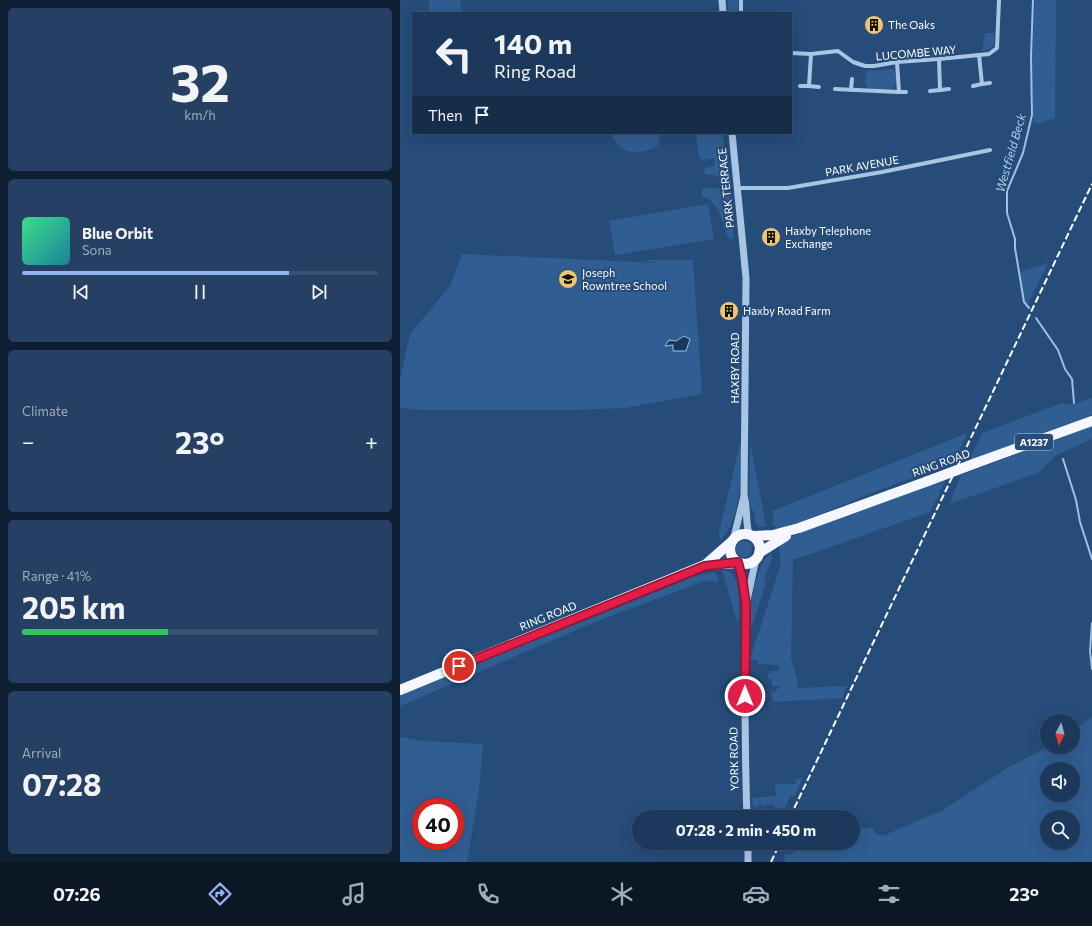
<!DOCTYPE html>
<html lang="en">
<head>
<meta charset="utf-8">
<style>
	body { margin:0; font-family:Commissioner,sans-serif; background:#254062; color:#f1f3f6; height:100vh; display:flex; flex-direction:column; font-size:15px; white-space:nowrap }
	* { box-sizing:border-box; margin:0 }
	p { font-size:13px; color:#a0acbb }
	.icon { flex:none; width:22px; height:22px; fill:none; stroke:currentColor; stroke-width:2; stroke-linecap:round; stroke-linejoin:round }
	.map { position:relative; flex:1; overflow:hidden }
	.panel { display:flex; flex-direction:column; gap:8px; padding:8px; background:#0f1f33; width:400px }
	.panel>* { flex:none }
	.banner { position:absolute; left:12px; top:12px; width:380px; height:122px; border-radius:0px; box-shadow:0 4px 16px #0002,0 0 0 1px #3a5372; background:#1c395c; color:#f1f3f6; overflow:hidden }
	.needle { width:26px; rotate:186deg }
	.buttons { position:absolute; left:640px; top:714px; display:grid; gap:8px }
	.buttons a { display:grid; place-items:center; width:40px; height:40px; border-radius:50%; background:#1c395c; box-shadow:0 4px 16px #0002,0 0 0 1px #3a5372; font-size:20px }
	.speed { position:absolute; left:12px; top:798px; display:flex; gap:8px; font-size:20px; font-weight:700; text-align:center }
	.speed>* { display:grid; place-content:center; width:52px; height:52px; border-radius:50%; background:#1c395c; box-shadow:0 4px 16px #0002,0 0 0 1px #3a5372; line-height:1 }
	.speed .limit { border:6px solid #d22; background:#fff; color:#111 }
	.pin { position:absolute; display:grid; place-items:center; width:34px; height:34px; color:#fff; margin:-17px; border:2px solid #fff; border-radius:50%; box-shadow:0 1px 4px #0007 }
	.me { position:absolute; width:44px; margin:-22px; rotate:0deg; stroke-linejoin:round; filter:drop-shadow(0 0 3px #0008) }
	.turn { display:flex; align-items:center; gap:14px; height:84px; padding:0 16px; font-size:18px }
	.turn .icon { width:52px; height:52px; stroke-width:2.5 }
	.turn b { display:block; font-size:28px; line-height:34px }
	.then { display:flex; align-items:center; height:38px; padding:0 16px; background:#0003; gap:8px; font-size:15px }
	.big { font-size:30px; font-weight:700; line-height:1.1 }
	.panel .card { flex:1; display:flex; flex-direction:column; justify-content:center; gap:6px; min-width:0; padding:0 14px; border-radius:6px; background:#254062 }
	.panel .dial { align-items:center; gap:0 }
	.dial b { font-size:52px; line-height:1 }
	.song { display:flex; align-items:center; gap:12px }
	.cover { width:48px; height:48px; border-radius:6px; background:linear-gradient(135deg,hsl(150 70% 55%),hsl(190 70% 35%)) }
	.played { height:4px; border-radius:2px; background:linear-gradient(90deg,#95b2f1 75%,#3a5372 75%) }
	.keys { display:flex; justify-content:space-around; direction:ltr }
	.heat { display:flex; justify-content:space-between; align-items:center; font-size:22px; direction:ltr }
	.charge { height:6px; border-radius:3px; background:linear-gradient(90deg,#34c759 41%,#3a5372 0) }
	.trip { position:absolute; left:232px; top:810px; width:228px; height:40px; border-radius:20px; background:#1c395c; box-shadow:0 4px 16px #0002,0 0 0 1px #3a5372; font-weight:700; line-height:40px; text-align:center }
	.dock { display:flex; height:64px; justify-content:space-around; align-items:center; background:#0b1725; color:#a0acbb }
	.dock .icon { width:28px; height:28px }
	.dock .selected { color:#95b2f1 }
	.dock b { font-size:18px; color:#f1f3f6 }
	main { display:flex; flex:1; min-height:0 }
	.map>svg:first-child { display:block }
	.green { fill:#305e92; fill-rule:evenodd }
	.water { fill:#1a375b; stroke:#9dc0e4 }
	.lines { fill:none; stroke-linecap:round; stroke-linejoin:round }
	.stream { stroke:#9dc0e4; stroke-width:2 }
	.minor { stroke:#a9c5e4; stroke-width:4 }
	.tertiary { stroke:#a9c5e4; stroke-width:7 }
	.trunk { stroke:#f4f8fe; stroke-width:10 }
	.rail { stroke:#fff; stroke-width:2; stroke-dasharray:7 3; stroke-linecap:butt }
	.trunk-bridge { stroke:#f4f8fe; stroke-width:10 }
	.route-casing { stroke:#92132f; stroke-width:10 }
	.route { stroke:#e11d48; stroke-width:7 }
	.labels { text-anchor:middle; stroke-width:4; stroke-linejoin:round; paint-order:stroke }
	.shield { fill:#264c7a; stroke:#bec9d7; stroke-width:1 }
	.shield-label { font-size:10px; font-weight:bold; fill:#fff }
	.poi-label { font-size:11px; fill:#fff; stroke:#264c7a; text-anchor:start }
	.street-label { font-size:11px; fill:#fff; stroke:#264c7a }
	.water-label { font-size:12px; font-style:italic; fill:#b4cfec; stroke:#264c7a }
</style>
</head>
<body>
<main>
<section class="panel">
<div class="card dial"><b>32</b><p>km/h</p></div>
<div class="card">
<div class="song"><i class="cover"></i><div><b>Blue Orbit</b><p>Sona</p></div></div>
<div class="played"></div>
<div class="keys"><svg class="icon" aria-label="previous" viewBox="0 0 24 24"><path d="M18 5L8 12l10 7zM5 5v14"/></svg><svg class="icon" aria-label="pause" viewBox="0 0 24 24"><path d="M8 5v14M16 5v14"/></svg><svg class="icon" aria-label="next" viewBox="0 0 24 24"><path d="M6 5l10 7-10 7zM19 5v14"/></svg></div>
</div>
<div class="card"><p>Climate</p>
<div class="heat"><a>−</a><b class="big">23°</b><a>+</a></div>
</div>
<div class="card"><p>Range · 41%</p><b class="big">205 km</b><div class="charge"></div></div>
<div class="card"><p>Arrival</p><b class="big">07:28</b></div>
</section>
<div class="map">
<svg width="692" height="862" viewBox="0 0 692 862">
	<rect width="100%" height="100%" fill="#264c7a"/>
	<g class="green">
		<polygon points="29,0 60,0 62,13 29,13"/>
		<rect x="328" y="0" width="10" height="13"/>
		<polygon points="635,0 656,0 655,118 638,124 633,121 632,58"/>
		<path d="M585 33H595C594 42 594 52 582 50Z"/>
		<path d="M491 69H493C496 73 496 77 496 81 496 94 477 89 468 88L465 83 467 70 476 71Z"/>
		<path d="M211 133H263L259 138V145C240 157 219 155 211 133Z"/>
		<polygon points="296,133 323,133 324,147 322,151 323,161 326,163 327,177 304,174 305,168 315,166 314,158 303,160 299,158"/>
		<path d="M304 188 329 189 334 240 330 239 328 237C322 223 319 199 302 197V190Z"/>
		<polygon points="308,204 314,239 215,255 209,221"/>
		<polygon points="62,254 259,263 241,260 293,260 302,394 225,408 170,410 20,410 0,408 0,380 10,334 50,286"/>
		<polygon points="648,263 626,308 619,272"/>
		<polygon points="692,398 692,415 569,461 582,433 662,403 670,405"/>
		<polygon points="692,426 692,439 655,456 638,473 549,504 561,475"/>
		<path d="M567 433 554 463C525 474 496 483 467 495 437 507 409 520 378 529L375 525H372L374 519 372 511Z"/>
		<path d="M342 436C341 467 343 518 320 541L319 532Z"/>
		<polygon points="350,442 366,526 358,527 355,523 355,515 349,502"/>
		<polygon points="546,480 530,512 393,560 391,659 397,678 397,688 447,686 442,698 373,702 371,693 376,692 376,689 379,689 379,686 372,686 372,679 368,679 368,674 371,674 371,671 379,671 379,665 358,664 358,660 350,659 381,564 379,546 389,537"/>
		<circle cx="344" cy="549" r="8"/>
		<path d="M371 552 372 559 364 579 366 583 348 638C350 613 352 570 371 552Z"/>
		<path d="M322 570C325 571 329 571 331 573 341 581 339 613 338 625Z"/>
		<polygon points="313,572 317,574 318,582 305,581 195,622 0,706 0,695 298,575"/>
		<path d="M692 717V862H385L384 853 388 855 414 843H453V830L472 827 476 834 483 836 543 810 609 767 647 747H673V731ZM647 769H673V795H647ZM647 817H673V843H647Z"/>
		<path d="M0 737 22 741 83 744 79 790 67 862H0ZM21 807H55V841H21Z"/>
		<polygon points="403,778 394,797 391,795 385,808 375,808 374,805 364,805 363,815 362,804 359,804 359,807 353,806 352,798 376,796 375,784 396,784 395,779"/>
	</g>
	<polygon class="water" points="284,336 290,339 286,351 273,351 273,345 265,346 269,340 276,341"/>
	<g class="lines">
		<g class="stream">
			<polyline points="629,308 624,302 615,248 615,239 607,213 607,191 623,153 632,115 631,57 633,0"/>
			<polyline points="636,318 658,350 665,369 672,379 674,403"/>
			<polyline points="663,459 676,500 680,522 692,559"/>
			<polyline points="692,623 690,651 692,669"/>
		</g>
		<g class="minor">
			<polyline points="341,13 341,0"/>
			<polyline points="391,53 411,54 438,51 453,62 465,66 474,66 497,62 539,59 589,54 597,48 599,0"/>
			<polyline points="582,84 590,83"/>
			<polyline points="400,86 409,86 411,54"/>
			<polyline points="409,86 419,87"/>
			<polyline points="573,86 582,84 579,55"/>
			<polyline points="435,89 499,92 497,62"/>
			<polyline points="451,90 452,79"/>
			<polyline points="540,90 549,89"/>
			<polyline points="530,91 540,90 539,59"/>
			<polyline points="499,92 506,92"/>
			<polyline points="337,188 388,188 482,172 590,150"/>
		</g>
		<g class="tertiary">
			<polyline points="322,0 323,13"/>
			<path d="M332 133 346 278 344 496C348 509 345 521 349 534"/>
			<polyline points="334,537 344,496"/>
			<path d="M338 563C349 595 345 629 345 662 345 714 345 765 347 817"/>
			<polyline points="346,605 356,559"/>
			<polyline points="348,843 348,862"/>
		</g>
		<g class="trunk">
			<polyline points="576,463 692,421"/>
			<circle cx="345" cy="549" r="15"/>
			<polyline points="353,536 373,535 399,528 528,481"/>
			<polyline points="359,553 386,536"/>
			<polyline points="305,565 330,543"/>
			<polyline points="0,690 305,565 338,563"/>
		</g>
		<g class="rail">
			<polyline points="390,817 692,184"/>
			<polyline points="371,862 380,843"/>
		</g>
		<polyline class="trunk-bridge" points="528,481 576,463"/>
	</g>
	<g class="lines">
		<defs>
			<polyline id="route" points="59,666 305,566 338,562 342,577 346,605 345,696"/>
		</defs>
		<use href="#route" class="route-casing"/>
		<use href="#route" class="route"/>
	</g>
	<defs>
		<symbol id="building-disc" viewBox="-11 -11 22 22"><circle r="9.5" fill="#edc66e" stroke="#264c7a"/><path d="M-4-6H4V6H1V3H-1V6H-4ZM-2.5-4.3h1.7v1.8h-1.7ZM.8-4.3h1.7v1.8H.8ZM-2.5-1h1.7V.8h-1.7ZM.8-1h1.7V.8H.8Z" fill="#111"/></symbol>
		<symbol id="school-disc" viewBox="-11 -11 22 22"><circle r="9.5" fill="#edc66e" stroke="#264c7a"/><path d="M0-5L7-2L0 1L-7-2ZM-4 1L0 2.5L4 1V4Q0 6-4 4Z" fill="#111"/></symbol>
	</defs>
	<g fill-rule="evenodd">
		<use href="#building-disc" x="463" y="14" width="22" height="22"/>
		<use href="#building-disc" x="360" y="226" width="22" height="22"/>
		<use href="#school-disc" x="157" y="268" width="22" height="22"/>
		<use href="#building-disc" x="318" y="300" width="22" height="22"/>
	</g>
	<g class="labels">
		<rect class="shield" x="615" y="434" width="38" height="16" rx="3"/>
		<g class="shield-label">
			<text x="634" y="446">A1237</text>
		</g>
		<g class="poi-label">
			<text x="488" y="29">The Oaks</text>
			<text x="385" y="235">Haxby Telephone<tspan x="385" dy="13">Exchange</tspan></text>
			<text x="182" y="277">Joseph<tspan x="182" dy="13">Rowntree School</tspan></text>
			<text x="343" y="315">Haxby Road Farm</text>
		</g>
		<g class="street-label">
			<text transform="translate(516 53) rotate(-5)" y="4">LUCOMBE WAY</text>
			<text transform="translate(462 166) rotate(-10)" y="4">PARK AVENUE</text>
			<text transform="translate(326 188) rotate(-96)" y="4">PARK TERRACE</text>
			<text transform="translate(335 368) rotate(-90)" y="4">HAXBY ROAD</text>
			<text transform="translate(541 463) rotate(-20)" y="4">RING ROAD</text>
			<text transform="translate(148 616) rotate(-22)" y="4">RING ROAD</text>
			<text transform="translate(334 759) rotate(-91)" y="4">YORK ROAD</text>
		</g>
		<g class="water-label">
			<text transform="translate(611 153) rotate(-74)" y="4">Westfield Beck</text>
		</g>
	</g>
</svg>
<div class="buttons">
<a><svg class="needle" viewBox="-14 -14 28 28"><path d="M0-13l5 13h-10z" fill="#e53935"/><path d="M0 13l5-13h-10z" fill="#a0acbb"/></svg></a>
<a><svg class="icon" aria-label="sound" viewBox="0 0 24 24"><path d="M4 9h4l5-4v14l-5-4H4zM17 9q2 3 0 6"/></svg></a>
<a><svg class="icon" aria-label="search" viewBox="0 0 24 24"><circle cx="10" cy="10" r="6"/><path d="M15 15l6 6"/></svg></a>
</div>
<div class="speed"><div class="limit">40</div></div>
<div class="pin" style="left:59px;top:666px;background:#d93025"><svg class="icon" aria-label="arrive" viewBox="0 0 24 24"><path d="M6 21V4h12l-3 4 3 4H6"/></svg></div>
<svg class="me" style="left:345px;top:696px" viewBox="-20 -20 40 40"><circle r="17" fill="#e11d48" stroke="#fff" stroke-width="3"/><path d="M0-11L8 9 0 5-8 9z" fill="#fff"/></svg>
<div class="trip">07:28 · 2 min · 450 m</div>
<div class="banner">
<div class="turn"><svg class="icon" aria-label="left" viewBox="0 0 24 24"><path d="M17 20v-9H6M10 6l-5 5 5 5"/></svg><div><b>140 m</b>Ring Road</div></div>
<div class="then">Then<svg class="icon" aria-label="arrive" viewBox="0 0 24 24"><path d="M6 21V4h12l-3 4 3 4H6"/></svg></div>
</div>
</div>
</main>
<nav class="dock">
<b>07:26</b>
<svg class="icon selected" aria-label="directions" viewBox="0 0 24 24"><path d="M12 3l9 9-9 9-9-9zM9 14v-3h6M13 9l2 2-2 2"/></svg>
<svg class="icon" aria-label="music" viewBox="0 0 24 24"><path d="M9 18V5l10-2v13"/><circle cx="6" cy="18" r="3"/><circle cx="16" cy="16" r="3"/></svg>
<svg class="icon" aria-label="phone" viewBox="0 0 24 24"><path d="M5 4h4l2 5-3 2q2 4 5 5l2-3 5 2v4C11 20 4 13 5 4z"/></svg>
<svg class="icon" aria-label="climate" viewBox="0 0 24 24"><path d="M12 3v18M4 7l16 10M4 17L20 7"/></svg>
<svg class="icon" aria-label="car" viewBox="0 0 24 24"><path d="M5 17H2v-5l4-1 3-4h7l3 4 3 1v5h-3M9 17h6M6 11h13"/><circle cx="7" cy="17" r="2"/><circle cx="17" cy="17" r="2"/></svg>
<svg class="icon" aria-label="filters" viewBox="0 0 24 24"><path d="M4 7h16M4 17h16"/><circle cx="9" cy="7" r="2"/><circle cx="15" cy="17" r="2"/></svg>
<b>23°</b>
</nav>
</body>
</html>
